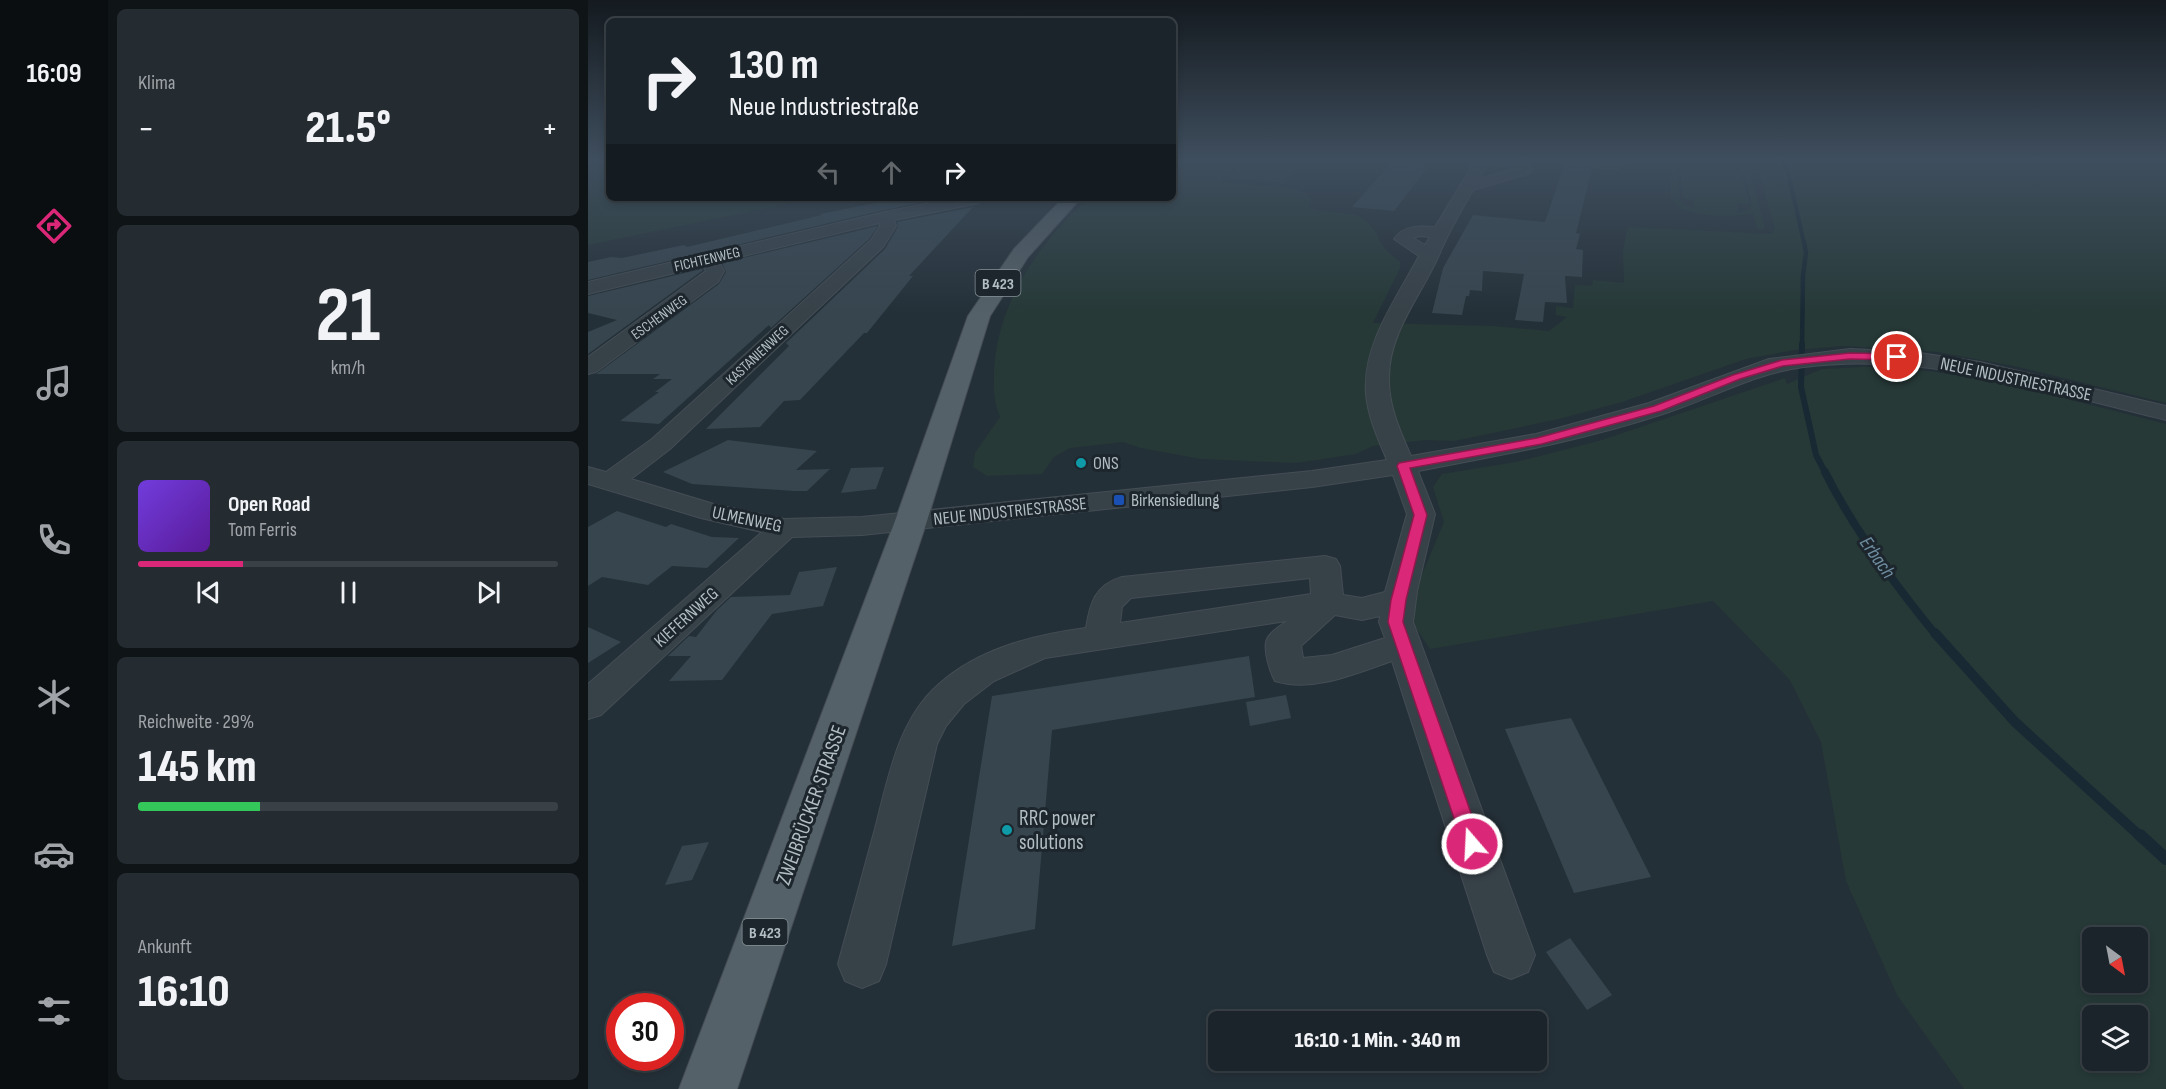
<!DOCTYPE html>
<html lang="de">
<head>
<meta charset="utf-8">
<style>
	body { margin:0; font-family:"Sofia Sans Condensed",sans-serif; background:#242c32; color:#f1f3f6; height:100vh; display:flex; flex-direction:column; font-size:22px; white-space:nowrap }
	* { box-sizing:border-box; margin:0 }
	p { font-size:20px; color:#a0a4a8 }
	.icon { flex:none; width:33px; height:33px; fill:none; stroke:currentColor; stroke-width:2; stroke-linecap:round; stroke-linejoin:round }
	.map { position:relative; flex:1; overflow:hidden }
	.side { display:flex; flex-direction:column; gap:9px; padding:9px; background:#0f1417; width:480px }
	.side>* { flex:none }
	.banner { position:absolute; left:18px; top:18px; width:570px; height:183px; border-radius:9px; box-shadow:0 3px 9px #0003,0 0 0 2px #394147; background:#1b242a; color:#f1f3f6; overflow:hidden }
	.needle { width:39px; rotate:148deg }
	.controls { position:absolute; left:1494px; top:927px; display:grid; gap:12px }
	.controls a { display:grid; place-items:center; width:66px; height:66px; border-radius:9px; background:#1b242a; box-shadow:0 3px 9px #0003,0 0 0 2px #394147; font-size:30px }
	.speed { position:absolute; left:18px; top:993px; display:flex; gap:12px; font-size:30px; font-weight:700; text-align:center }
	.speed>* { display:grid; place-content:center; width:78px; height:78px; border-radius:50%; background:#1b242a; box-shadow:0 3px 9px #0003,0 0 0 2px #394147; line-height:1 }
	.speed .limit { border:9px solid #d22; background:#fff; color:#111 }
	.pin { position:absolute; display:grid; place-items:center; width:51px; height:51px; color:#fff; margin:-26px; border:3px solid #fff; border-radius:50%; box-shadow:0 2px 6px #0007 }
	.me { position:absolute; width:66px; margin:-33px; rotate:341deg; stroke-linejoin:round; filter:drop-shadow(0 0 4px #0008) }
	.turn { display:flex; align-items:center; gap:21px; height:126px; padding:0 24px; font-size:27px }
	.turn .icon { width:78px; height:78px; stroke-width:2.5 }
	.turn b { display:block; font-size:42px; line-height:51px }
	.lanes { display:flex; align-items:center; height:57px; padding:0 24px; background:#0003; justify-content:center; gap:30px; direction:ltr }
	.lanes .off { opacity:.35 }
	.big { font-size:45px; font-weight:800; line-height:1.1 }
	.side .card { flex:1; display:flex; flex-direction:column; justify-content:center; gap:9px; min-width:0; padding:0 21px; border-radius:9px; background:#242c32 }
	.side .dial { align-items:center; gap:0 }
	.dial b { font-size:78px; line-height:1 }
	.song { display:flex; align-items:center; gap:18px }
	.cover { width:72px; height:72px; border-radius:9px; background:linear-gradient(135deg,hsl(260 70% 55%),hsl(270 70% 35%)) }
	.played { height:6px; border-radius:3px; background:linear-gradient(90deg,#db2777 25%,#394147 25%) }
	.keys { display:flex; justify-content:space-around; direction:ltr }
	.heat { display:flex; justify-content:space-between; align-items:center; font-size:33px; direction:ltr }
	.charge { height:9px; border-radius:4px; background:linear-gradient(90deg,#34c759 29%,#394147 0) }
	.trip { position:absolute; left:620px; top:1011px; width:339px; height:60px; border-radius:9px; background:#1b242a; box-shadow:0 3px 9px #0003,0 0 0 2px #394147; font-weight:800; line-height:60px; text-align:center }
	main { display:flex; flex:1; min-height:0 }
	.tabs { display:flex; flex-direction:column; width:108px; justify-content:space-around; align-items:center; background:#0b0e11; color:#a0a4a8 }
	.tabs .icon { width:42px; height:42px }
	.tabs .selected { color:#db2777 }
	.tabs b { font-size:27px; color:#f1f3f6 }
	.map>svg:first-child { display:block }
	.green { fill:#263937; fill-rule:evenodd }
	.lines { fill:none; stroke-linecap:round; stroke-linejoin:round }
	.stream-far5 { stroke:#192934; stroke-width:4 }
	.stream-far4 { stroke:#192934; stroke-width:4.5 }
	.stream-far3 { stroke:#192934; stroke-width:6 }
	.stream-far2 { stroke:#192934; stroke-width:8 }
	.stream-far1 { stroke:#192934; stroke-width:10 }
	.stream { stroke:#192934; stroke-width:12 }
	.building { fill:#36454e }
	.minor-casing { stroke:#444d54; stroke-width:2 }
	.major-casing { stroke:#444d54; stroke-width:2 }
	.minor { fill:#374148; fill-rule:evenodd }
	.major { fill:#556168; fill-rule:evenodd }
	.route { fill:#db2777; stroke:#8e194d; stroke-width:1.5 }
	.culture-dot { fill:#0f9aa8; stroke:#1d262d; stroke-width:2 }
	.transit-dot { fill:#1a4fb4; stroke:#1d262d; stroke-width:2 }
	.labels { text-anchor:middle; stroke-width:6; stroke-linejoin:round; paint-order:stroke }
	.far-street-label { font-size:15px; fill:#b2bdc4; stroke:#1d262d }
	.shield { fill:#1d262d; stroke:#859097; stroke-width:1.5 }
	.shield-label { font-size:16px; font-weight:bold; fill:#b2bdc4 }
	.street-label { font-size:18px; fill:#b2bdc4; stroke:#1d262d }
	.poi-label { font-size:18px; fill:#b2bdc4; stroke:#1d262d; text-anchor:start }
	.water-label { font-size:20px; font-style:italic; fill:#6f8da0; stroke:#1d262d }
	.near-street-label { font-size:21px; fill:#b2bdc4; stroke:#1d262d }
	.near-poi-label { font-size:21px; fill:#b2bdc4; stroke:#1d262d; text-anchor:start }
</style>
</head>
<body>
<main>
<nav class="tabs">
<b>16:09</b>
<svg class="icon selected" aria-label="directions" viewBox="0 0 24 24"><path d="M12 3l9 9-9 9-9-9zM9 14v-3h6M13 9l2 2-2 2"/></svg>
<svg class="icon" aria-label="music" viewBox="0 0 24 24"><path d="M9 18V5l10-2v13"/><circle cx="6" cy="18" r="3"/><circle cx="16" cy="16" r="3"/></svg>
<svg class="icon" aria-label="phone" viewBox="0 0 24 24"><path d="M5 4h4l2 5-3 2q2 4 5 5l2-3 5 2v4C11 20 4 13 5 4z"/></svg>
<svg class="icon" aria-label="climate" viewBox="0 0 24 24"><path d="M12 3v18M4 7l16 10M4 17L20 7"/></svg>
<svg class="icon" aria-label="car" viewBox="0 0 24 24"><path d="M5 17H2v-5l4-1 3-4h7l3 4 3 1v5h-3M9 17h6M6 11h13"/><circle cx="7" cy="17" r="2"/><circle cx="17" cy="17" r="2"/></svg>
<svg class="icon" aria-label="filters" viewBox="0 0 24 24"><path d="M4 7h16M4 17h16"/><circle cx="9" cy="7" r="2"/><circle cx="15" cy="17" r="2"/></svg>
</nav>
<section class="side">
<div class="card"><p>Klima</p>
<div class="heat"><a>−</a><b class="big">21.5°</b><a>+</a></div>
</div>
<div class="card dial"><b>21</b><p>km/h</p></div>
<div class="card">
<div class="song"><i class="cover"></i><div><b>Open Road</b><p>Tom Ferris</p></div></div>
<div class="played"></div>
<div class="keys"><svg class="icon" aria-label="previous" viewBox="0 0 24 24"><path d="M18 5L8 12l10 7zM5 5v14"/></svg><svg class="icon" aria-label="pause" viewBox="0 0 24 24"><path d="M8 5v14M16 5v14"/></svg><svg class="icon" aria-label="next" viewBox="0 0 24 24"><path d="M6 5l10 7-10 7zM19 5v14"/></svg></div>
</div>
<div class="card"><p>Reichweite · 29%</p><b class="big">145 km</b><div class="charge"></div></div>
<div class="card"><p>Ankunft</p><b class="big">16:10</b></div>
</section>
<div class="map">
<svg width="1578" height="1089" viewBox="0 0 1578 1089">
	<rect width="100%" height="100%" fill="#243038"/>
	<g class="green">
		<polygon points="0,161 21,161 21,198 228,198 0,245"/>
		<path d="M585 161H655L633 178 634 181C659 188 709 180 724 200L721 207C735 214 752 211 767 215 784 220 787 233 795 246 799 252 807 257 812 262V268L785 323 905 326 961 331 979 317 968 315V306L985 308 987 285 1004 286 1005 280 1036 283 1035 249 1040 227 1183 234 1187 229 1168 161H1578V403L1431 367 1350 352 1256 346 1207 350 1158 359 1034 402 971 419 866 441 837 440 785 446 768 454 708 463 613 459 553 448 535 442 482 448 466 457 454 474 399 476 385 467 387 453 412 417C405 399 406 390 406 372 409 302 451 243 501 198H585Z"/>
		<polygon points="664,161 722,161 695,183 640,179"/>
		<path d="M1086 161H1096L1089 166 1092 199 1095 204 1106 209V200L1095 199 1091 166 1152 170 1162 204 1131 203 1149 204 1151 213 1162 209 1164 204 1155 170 1152 167 1136 161 1160 162 1177 229H1169L1165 213C1149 217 1091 219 1084 199 1081 190 1083 175 1083 165Z"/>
		<path d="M1295 366C1392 374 1484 401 1578 424V1089H1376L1309 995 1258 881 1233 742 1202 680 1125 601 842 649 818 613 856 522 845 487 854 474 928 462 1014 440 1197 378 1199 384 1234 369ZM1504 938H1550V982H1504ZM1504 1016H1550V1060H1504Z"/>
	</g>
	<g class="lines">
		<polyline class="stream-far5" points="1194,161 1200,172 1216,243"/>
		<polyline class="stream-far4" points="1214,346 1215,275 1218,253 1216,242"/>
		<polyline class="stream-far3" points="1214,344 1213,387 1228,455 1238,474"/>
		<path class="stream-far2" d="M1237 472C1266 530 1307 585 1348 635"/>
		<polyline class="stream-far1" points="1347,633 1427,722 1553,837"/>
		<polyline class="stream" points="1552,835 1578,859"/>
	</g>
	<g class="building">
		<polygon points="805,161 842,164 806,211 764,207"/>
		<polygon points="976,165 1004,169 988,233 992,234 988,249 995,250 994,277 977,276 979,303 957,302 955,322 927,320 936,274 895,271 894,291 882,290 881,296 878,296 874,315 844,313 855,268 885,215 957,222"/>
		<polygon points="313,198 356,198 296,210 0,280 0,262 23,257 34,258 96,245 99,247 234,215 232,214"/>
		<polygon points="385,207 321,276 325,276 279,333 276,333 212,400 196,401 172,427 118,429 201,346 198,343 297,249 310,227 309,222"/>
		<polygon points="290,226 281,239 183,328 181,325 71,424 32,421 71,392 67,392 84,379 65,379 72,374 8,374 131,284 138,272 134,263"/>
		<polygon points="114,269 115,270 0,354 0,332 29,320 0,313 0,296"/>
		<polygon points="140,440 229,451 208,470 242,469 219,491 206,491 104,484 75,472"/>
		<polygon points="296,467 288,489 253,493 263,468"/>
		<polygon points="29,511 78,527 83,524 124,537 151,538 119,568 84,566 60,585 14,577 0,586 0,527"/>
		<polygon points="249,567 235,606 184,614 134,680 81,681 103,656 80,656 101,636 108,637 129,610 143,597 202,595 211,572"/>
		<polygon points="0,627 33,642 0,663"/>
		<polygon points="661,656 667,697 464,730 447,929 364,946 404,696"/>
		<polygon points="698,695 703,718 662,726 658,702"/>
		<polygon points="983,718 1063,877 986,893 917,729"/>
		<polygon points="121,842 104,880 77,885 94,846"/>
		<polygon points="982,938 1024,995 999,1010 958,952"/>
	</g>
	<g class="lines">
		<defs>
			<g id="minor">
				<path d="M887 161H934L942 164 944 170 942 173 885 190C873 211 860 233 851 255 834 294 801 332 801 377 800 405 812 431 823 456L948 434 1061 403 1181 359 1262 349 1325 352 1392 362 1578 406V420C1460 392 1338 351 1216 367 1167 373 1124 398 1078 413 997 440 914 455 830 471L847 514 829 591 825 622 947 955 940 972 923 979 906 972 899 955 804 661C768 673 725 693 687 681 682 672 676 653 678 642 680 633 692 626 699 621L457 658 406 681 376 704 358 726 349 744 298 964 291 981 274 988 257 981 250 964C262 921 273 879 285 836 299 785 308 721 351 684 391 648 446 635 498 628 502 603 507 585 534 577L737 556 748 559 752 566 755 595 774 598 797 592 819 514 805 475 724 487 274 535 204 537 13 715 0 719V684L174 532 113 518 0 484V467L18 472 64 439 283 240 292 226 291 223 131 262 136 271 130 282 8 372 0 374V357L118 271 115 266 0 294V282L297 212 368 198H399L391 203 306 220 308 226 295 247 82 449 43 479 129 505 196 519 274 517 724 471 799 460C790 439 780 417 778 394 774 344 809 298 831 256L806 239C815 225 832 226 847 227ZM899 164 924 167 928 168 891 179ZM831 236 842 237 837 245 825 238ZM722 578 723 594 532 623 534 607 543 598ZM747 615 774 620 792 616 791 622 797 638 744 655 715 658 713 646Z"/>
				<polygon points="973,161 1036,161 1036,165 1029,169 980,165"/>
			</g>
			<polygon id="major" points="475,198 493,198 440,257 402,316 339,521 149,1089 91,1089 307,521 380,316 426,249"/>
		</defs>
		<use href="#minor" class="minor-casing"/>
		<use href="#major" class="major-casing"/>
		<use href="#minor" class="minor"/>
		<use href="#major" class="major"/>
	</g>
	<linearGradient id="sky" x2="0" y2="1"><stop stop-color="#141a1f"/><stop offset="0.51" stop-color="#3f4e5e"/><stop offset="1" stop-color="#3f4e5e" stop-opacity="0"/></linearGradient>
	<rect width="1578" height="314" fill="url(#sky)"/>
	<polygon class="route" points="1262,353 1309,354 1314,357 1309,360 1262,359 1195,366 1152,379 1073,411 954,444 822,468 839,515 818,600 815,622 894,844 891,851 884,853 877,851 800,622 803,600 826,515 809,466 811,463 949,438 1066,406 1145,375 1194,360"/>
	<g class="culture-dot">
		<circle cx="493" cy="463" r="6"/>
		<circle cx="419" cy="830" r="6"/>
	</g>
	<rect class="transit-dot" x="525" y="494" width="12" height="12" rx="3"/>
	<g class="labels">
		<g class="far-street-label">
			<text transform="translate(119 259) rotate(-13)" y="5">FICHTENWEG</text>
			<text transform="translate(71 317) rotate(-36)" y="5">ESCHENWEG</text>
			<text transform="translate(169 355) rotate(-43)" y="5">KASTANIENWEG</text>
		</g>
		<g class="shield">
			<rect x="387.5" y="270" width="45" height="26" rx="4.5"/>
			<rect x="154.5" y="919" width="45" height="26" rx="4.5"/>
		</g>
		<g class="shield-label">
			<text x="410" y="289">B 423</text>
			<text x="177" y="938">B 423</text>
		</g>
		<g class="street-label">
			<text transform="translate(1428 379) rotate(12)" y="6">NEUE INDUSTRIESTRASSE</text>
			<text transform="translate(422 511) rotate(-6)" y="6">NEUE INDUSTRIESTRASSE</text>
			<text transform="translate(159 519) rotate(12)" y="6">ULMENWEG</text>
			<text transform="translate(98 617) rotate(-42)" y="6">KIEFERNWEG</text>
		</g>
		<g class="poi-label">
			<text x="505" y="469">ONS</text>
			<text x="543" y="506">Birkensiedlung</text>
		</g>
		<g class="water-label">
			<text transform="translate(1290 557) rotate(55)" y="7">Erbach</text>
		</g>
		<g class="near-street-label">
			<text transform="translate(223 805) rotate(-70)" y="7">ZWEIBRÜCKER STRASSE</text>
		</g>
		<g class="near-poi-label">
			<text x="431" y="825">RRC power<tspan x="431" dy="24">solutions</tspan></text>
		</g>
	</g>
</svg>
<div class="controls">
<a><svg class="needle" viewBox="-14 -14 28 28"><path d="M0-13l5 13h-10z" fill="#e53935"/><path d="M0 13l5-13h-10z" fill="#a0a4a8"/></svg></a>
<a><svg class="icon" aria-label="layers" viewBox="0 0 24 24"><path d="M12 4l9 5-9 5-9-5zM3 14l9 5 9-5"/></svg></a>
</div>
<div class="speed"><div class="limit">30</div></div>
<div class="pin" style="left:1309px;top:357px;background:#d93025"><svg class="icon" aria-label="arrive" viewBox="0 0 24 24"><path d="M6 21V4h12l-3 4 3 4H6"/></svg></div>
<svg class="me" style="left:884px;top:844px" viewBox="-20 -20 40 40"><circle r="17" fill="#db2777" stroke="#fff" stroke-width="3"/><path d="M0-11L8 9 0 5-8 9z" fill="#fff"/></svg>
<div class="trip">16:10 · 1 Min. · 340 m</div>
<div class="banner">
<div class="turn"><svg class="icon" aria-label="right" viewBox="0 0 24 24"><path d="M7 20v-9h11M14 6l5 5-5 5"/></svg><div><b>130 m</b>Neue Industriestraße</div></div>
<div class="lanes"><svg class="icon off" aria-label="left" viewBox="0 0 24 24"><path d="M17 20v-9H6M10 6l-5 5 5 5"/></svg><svg class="icon off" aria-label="ahead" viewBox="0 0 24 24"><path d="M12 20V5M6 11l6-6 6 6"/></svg><svg class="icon" aria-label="right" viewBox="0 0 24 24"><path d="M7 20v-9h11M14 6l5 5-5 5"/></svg></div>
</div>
</div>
</main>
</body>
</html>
